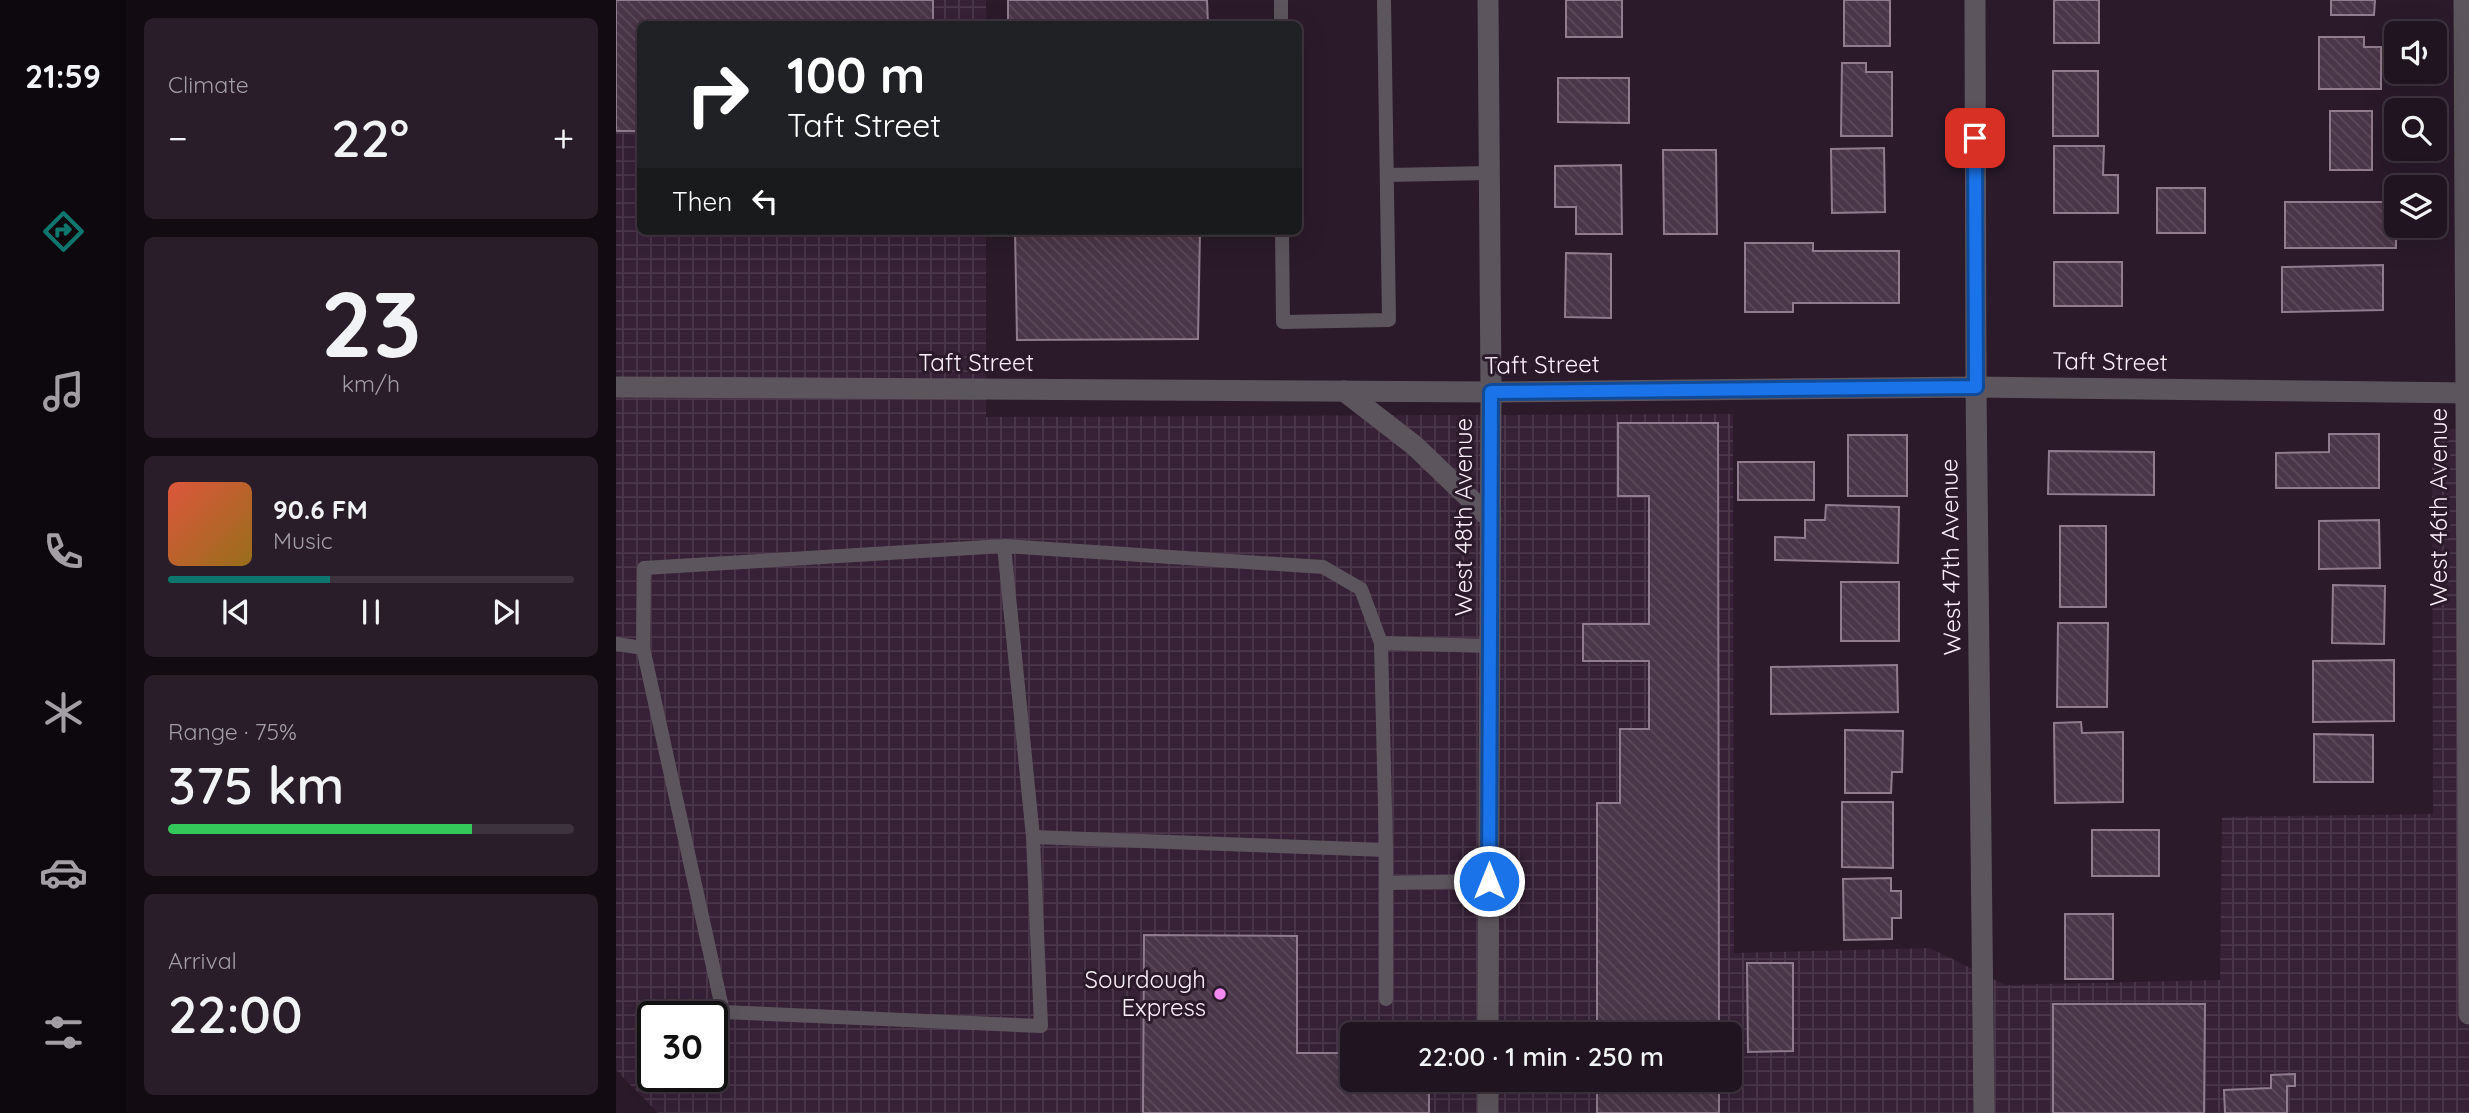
<!DOCTYPE html>
<html lang="en">
<head>
<meta charset="utf-8">
<style>
	body { margin:0; font-family:Quicksand,sans-serif; background:#281d29; color:#f1f3f6; height:100vh; display:flex; flex-direction:column; font-size:26px; white-space:nowrap }
	* { box-sizing:border-box; margin:0 }
	p { font-size:23px; color:#a29ea5 }
	.icon { flex:none; width:38px; height:38px; fill:none; stroke:currentColor; stroke-width:2; stroke-linecap:round; stroke-linejoin:round }
	.map { position:relative; flex:1; overflow:hidden }
	.side { display:flex; flex-direction:column; gap:18px; padding:18px; background:#120b12; width:490px }
	.side>* { flex:none }
	.top-card { position:absolute; left:21px; top:21px; width:665px; height:214px; border-radius:10px; box-shadow:0 7px 28px #0002,0 0 0 2px #3d333e; background:#202124; color:#fff; overflow:hidden }
	.tools { position:absolute; left:1768px; top:21px; display:grid; gap:14px }
	.tools a { display:grid; place-items:center; width:63px; height:63px; border-radius:10px; background:#201420; box-shadow:0 7px 28px #0002,0 0 0 2px #3d333e; font-size:35px }
	.speed { position:absolute; left:21px; top:1001px; display:flex; gap:14px; font-size:35px; font-weight:700; text-align:center }
	.speed>* { display:grid; place-content:center; width:91px; height:91px; border-radius:50%; background:#201420; box-shadow:0 7px 28px #0002,0 0 0 2px #3d333e; line-height:1 }
	.speed .limit { border:4px solid #111; border-radius:10px; background:#fff; color:#111 }
	.pin { position:absolute; display:grid; place-items:center; width:60px; height:60px; color:#fff; margin:-30px; border-radius:14px; box-shadow:0 4px 10px #0006 }
	.me { position:absolute; width:77px; margin:-38px; rotate:0deg; stroke-linejoin:round; filter:drop-shadow(0 0 5px #0008) }
	.turn { display:flex; align-items:center; gap:24px; height:147px; padding:0 35px; font-size:32px }
	.turn .icon { width:91px; height:91px; stroke-width:2.5 }
	.turn b { display:block; font-size:49px; line-height:60px }
	.then { display:flex; align-items:center; height:66px; padding:0 35px; background:#0003; gap:14px; font-size:26px }
	.big { font-size:52px; font-weight:600; line-height:1.1 }
	.side .card { flex:1; display:flex; flex-direction:column; justify-content:center; gap:10px; min-width:0; padding:0 24px; border-radius:10px; background:#281d29 }
	.side .dial { align-items:center; gap:0 }
	.dial b { font-size:91px; line-height:1 }
	.song { display:flex; align-items:center; gap:21px }
	.cover { width:84px; height:84px; border-radius:10px; background:linear-gradient(135deg,hsl(10 70% 55%),hsl(40 70% 35%)) }
	.played { height:7px; border-radius:4px; background:linear-gradient(90deg,#0f766e 40%,#3d333e 40%) }
	.keys { display:flex; justify-content:space-around; direction:ltr }
	.heat { display:flex; justify-content:space-between; align-items:center; font-size:38px; direction:ltr }
	.charge { height:10px; border-radius:5px; background:linear-gradient(90deg,#34c759 75%,#3d333e 0) }
	.trip { position:absolute; left:724px; top:1022px; width:402px; height:70px; border-radius:10px; background:#201420; box-shadow:0 7px 28px #0002,0 0 0 2px #3d333e; font-weight:600; line-height:70px; text-align:center }
	main { display:flex; flex:1; min-height:0 }
	.tabs { display:flex; flex-direction:column; width:126px; justify-content:space-around; align-items:center; background:#0d080d; color:#a29ea5 }
	.tabs .icon { width:49px; height:49px }
	.tabs .on { color:#0f766e }
	.tabs b { font-size:32px; color:#f1f3f6 }
	.map>svg:first-child { display:block }
	.industrial { fill:url(#industrial-grid); fill-rule:evenodd }
	.building { fill:url(#building-back-hatch); stroke:#907b8f; stroke-width:2 }
	.lines { fill:none; stroke-linecap:round; stroke-linejoin:round }
	.service { stroke:#5d555d; stroke-width:14 }
	.minor { stroke:#5d555d; stroke-width:21 }
	.route-casing { stroke:#114b97; stroke-width:18 }
	.route { stroke:#1a73e8; stroke-width:12 }
	.poi-dot { fill:#f389f1; stroke:#2a1a2a; stroke-width:2.5 }
	.labels { text-anchor:middle; stroke-width:6; stroke-linejoin:round; paint-order:stroke }
	.street-label { font-size:24px; fill:#faeef9; stroke:#2a1a2a }
	.poi-label { font-size:24px; fill:#faeef9; stroke:#2a1a2a; text-anchor:end }
</style>
</head>
<body>
<main>
<nav class="tabs">
<b>21:59</b>
<svg class="icon on" aria-label="directions" viewBox="0 0 24 24"><path d="M12 3l9 9-9 9-9-9zM9 14v-3h6M13 9l2 2-2 2"/></svg>
<svg class="icon" aria-label="music" viewBox="0 0 24 24"><path d="M9 18V5l10-2v13"/><circle cx="6" cy="18" r="3"/><circle cx="16" cy="16" r="3"/></svg>
<svg class="icon" aria-label="phone" viewBox="0 0 24 24"><path d="M5 4h4l2 5-3 2q2 4 5 5l2-3 5 2v4C11 20 4 13 5 4z"/></svg>
<svg class="icon" aria-label="climate" viewBox="0 0 24 24"><path d="M12 3v18M4 7l16 10M4 17L20 7"/></svg>
<svg class="icon" aria-label="car" viewBox="0 0 24 24"><path d="M5 17H2v-5l4-1 3-4h7l3 4 3 1v5h-3M9 17h6M6 11h13"/><circle cx="7" cy="17" r="2"/><circle cx="17" cy="17" r="2"/></svg>
<svg class="icon" aria-label="filters" viewBox="0 0 24 24"><path d="M4 7h16M4 17h16"/><circle cx="9" cy="7" r="2"/><circle cx="15" cy="17" r="2"/></svg>
</nav>
<section class="side">
<div class="card"><p>Climate</p>
<div class="heat"><a>−</a><b class="big">22°</b><a>+</a></div>
</div>
<div class="card dial"><b>23</b><p>km/h</p></div>
<div class="card">
<div class="song"><i class="cover"></i><div><b>90.6 FM</b><p>Music</p></div></div>
<div class="played"></div>
<div class="keys"><svg class="icon" aria-label="previous" viewBox="0 0 24 24"><path d="M18 5L8 12l10 7zM5 5v14"/></svg><svg class="icon" aria-label="pause" viewBox="0 0 24 24"><path d="M8 5v14M16 5v14"/></svg><svg class="icon" aria-label="next" viewBox="0 0 24 24"><path d="M6 5l10 7-10 7zM19 5v14"/></svg></div>
</div>
<div class="card"><p>Range · 75%</p><b class="big">375 km</b><div class="charge"></div></div>
<div class="card"><p>Arrival</p><b class="big">22:00</b></div>
</section>
<div class="map">
<svg width="1853" height="1113" viewBox="0 0 1853 1113">
	<defs>
		<pattern id="industrial-grid" width="8" height="8" patternUnits="userSpaceOnUse" patternTransform="scale(1.75)"><rect width="8" height="8" fill="#362136"/><path d="M0 4h8M4 0v8" fill="none" stroke="#4a374a"/></pattern>
		<pattern id="building-back-hatch" width="6" height="6" patternUnits="userSpaceOnUse" patternTransform="scale(1.75)"><rect width="6" height="6" fill="#493648"/><path d="M-1 5l2 2M0 0l6 6M5-1l2 2" fill="none" stroke="#5b4a5a"/></pattern>
	</defs>
	<rect width="100%" height="100%" fill="#2a1a2a"/>
	<path class="industrial" d="M0 0H370V24H24V231H370V417L1117 414 1118 953 1314 948 1389 985 1604 980 1606 817 1817 814 1816 429H1853V1113H42L0 1070ZM37 1017H96V1076H37ZM737 1034H1115V1080H737Z"/>
	<g class="building">
		<polygon points="0,0 317,0 317,24 24,24 24,131 0,131"/>
		<polygon points="392,0 591,0 592,24 392,24"/>
		<rect x="950" y="0" width="56" height="37"/>
		<rect x="1228" y="0" width="46" height="46"/>
		<rect x="1438" y="0" width="45" height="43"/>
		<polygon points="1715,0 1759,0 1758,15 1715,15"/>
		<polygon points="1703,37 1748,37 1748,47 1765,47 1765,89 1703,89"/>
		<polygon points="1226,63 1250,63 1250,72 1276,72 1276,136 1225,136"/>
		<rect x="1437" y="71" width="45" height="65"/>
		<polygon points="942,78 1013,78 1013,123 942,122"/>
		<rect x="1714" y="111" width="42" height="59"/>
		<polygon points="1438,146 1488,146 1487,175 1502,175 1502,213 1438,213"/>
		<polygon points="1268,148 1269,212 1216,213 1215,149"/>
		<polygon points="1047,150 1100,150 1101,234 1048,234"/>
		<polygon points="1005,165 1006,234 960,234 960,207 939,207 939,166"/>
		<rect x="1541" y="188" width="48" height="45"/>
		<rect x="1669" y="202" width="111" height="46"/>
		<polygon points="399,231 584,231 582,339 401,340"/>
		<polygon points="1129,243 1197,243 1197,251 1283,251 1283,303 1177,303 1177,312 1129,312"/>
		<polygon points="950,253 995,254 995,318 949,317"/>
		<rect x="1438" y="262" width="68" height="44"/>
		<polygon points="1767,265 1767,310 1666,312 1666,267"/>
		<polygon points="1002,423 1102,423 1103,1034 981,1034 981,803 1004,803 1004,729 1033,729 1033,661 967,661 967,624 1033,624 1033,496 1002,496"/>
		<polygon points="1713,434 1763,434 1763,488 1660,488 1660,453 1713,452"/>
		<rect x="1232" y="435" width="59" height="61"/>
		<polygon points="1433,451 1538,452 1538,495 1432,494"/>
		<rect x="1122" y="462" width="76" height="38"/>
		<polygon points="1210,505 1283,507 1282,563 1159,560 1159,537 1189,538 1189,520 1209,520"/>
		<polygon points="1763,520 1764,568 1703,569 1703,521"/>
		<rect x="1444" y="526" width="46" height="81"/>
		<rect x="1225" y="582" width="58" height="59"/>
		<polygon points="1717,585 1769,586 1768,644 1716,643"/>
		<polygon points="1442,623 1492,623 1491,707 1441,707"/>
		<polygon points="1778,660 1778,721 1697,722 1697,661"/>
		<polygon points="1281,665 1282,712 1155,714 1155,667"/>
		<polygon points="1465,722 1466,733 1507,732 1507,802 1439,803 1438,723"/>
		<polygon points="1229,730 1287,731 1286,772 1276,772 1275,793 1229,793"/>
		<polygon points="1698,734 1757,735 1757,782 1698,782"/>
		<polygon points="1226,802 1277,802 1277,868 1226,867"/>
		<rect x="1476" y="830" width="67" height="46"/>
		<polygon points="1275,878 1275,891 1285,891 1285,918 1276,918 1276,939 1228,940 1227,879"/>
		<rect x="1449" y="914" width="48" height="65"/>
		<polygon points="528,935 681,936 681,1053 737,1053 737,1080 813,1080 813,1113 527,1113"/>
		<polygon points="1131,963 1177,963 1177,1051 1132,1052"/>
		<polygon points="1437,1004 1589,1004 1588,1113 1437,1113"/>
		<polygon points="1679,1074 1679,1086 1671,1086 1671,1113 1609,1113 1608,1090 1655,1088 1655,1075"/>
		<rect x="981" y="1080" width="122" height="33"/>
	</g>
	<g class="lines">
		<g class="service">
			<polyline points="665,0 665,24"/>
			<polyline points="771,175 874,173"/>
			<polyline points="666,231 667,322 773,320 768,0"/>
			<polyline points="388,546 417,837 425,1026 107,1012 27,648 28,568 388,546 707,567 745,589 765,643 874,646"/>
			<polyline points="0,644 27,648"/>
			<polyline points="417,837 770,850 765,643"/>
			<polyline points="770,883 873,881"/>
			<polyline points="770,999 770,850"/>
		</g>
		<g class="minor">
			<polyline points="872,0 875,392 872,1034"/>
			<polyline points="1359,0 1360,387 1368,1113"/>
			<polyline points="1848,0 1853,1014"/>
			<polyline points="0,387 875,392 1360,387 1853,393"/>
			<polyline points="728,391 799,446 875,519"/>
			<polyline points="872,1113 872,1080"/>
		</g>
	</g>
	<g class="lines">
		<defs>
			<polyline id="route" points="873,881 875,392 1360,387 1359,138"/>
		</defs>
		<use href="#route" class="route-casing"/>
		<use href="#route" class="route"/>
	</g>
	<circle class="poi-dot" cx="604" cy="994" r="7"/>
	<g class="labels">
		<g class="street-label">
			<text transform="translate(1494 362) rotate(1)" y="8">Taft Street</text>
			<text x="360" y="371">Taft Street</text>
			<text transform="translate(926 365) rotate(-1)" y="8">Taft Street</text>
			<text transform="translate(1823 507) rotate(-90)" y="8">West 46th Avenue</text>
			<text transform="translate(848 517) rotate(-90)" y="8">West 48th Avenue</text>
			<text transform="translate(1335 557) rotate(-91)" y="8">West 47th Avenue</text>
		</g>
		<g class="poi-label">
			<text x="590" y="988">Sourdough<tspan x="590" dy="28">Express</tspan></text>
		</g>
	</g>
</svg>
<div class="tools">
<a><svg class="icon" aria-label="sound" viewBox="0 0 24 24"><path d="M4 9h4l5-4v14l-5-4H4zM17 9q2 3 0 6"/></svg></a>
<a><svg class="icon" aria-label="search" viewBox="0 0 24 24"><circle cx="10" cy="10" r="6"/><path d="M15 15l6 6"/></svg></a>
<a><svg class="icon" aria-label="layers" viewBox="0 0 24 24"><path d="M12 4l9 5-9 5-9-5zM3 14l9 5 9-5"/></svg></a>
</div>
<div class="speed"><div class="limit">30</div></div>
<div class="pin" style="left:1359px;top:138px;background:#d93025"><svg class="icon" aria-label="arrive" viewBox="0 0 24 24"><path d="M6 21V4h12l-3 4 3 4H6"/></svg></div>
<svg class="me" style="left:873px;top:881px" viewBox="-20 -20 40 40"><circle r="17" fill="#1a73e8" stroke="#fff" stroke-width="3"/><path d="M0-11L8 9 0 5-8 9z" fill="#fff"/></svg>
<div class="trip">22:00 · 1 min · 250 m</div>
<div class="top-card">
<div class="turn"><svg class="icon" aria-label="right" viewBox="0 0 24 24"><path d="M7 20v-9h11M14 6l5 5-5 5"/></svg><div><b>100 m</b>Taft Street</div></div>
<div class="then">Then<svg class="icon" aria-label="left" viewBox="0 0 24 24"><path d="M17 20v-9H6M10 6l-5 5 5 5"/></svg></div>
</div>
</div>
</main>
</body>
</html>
